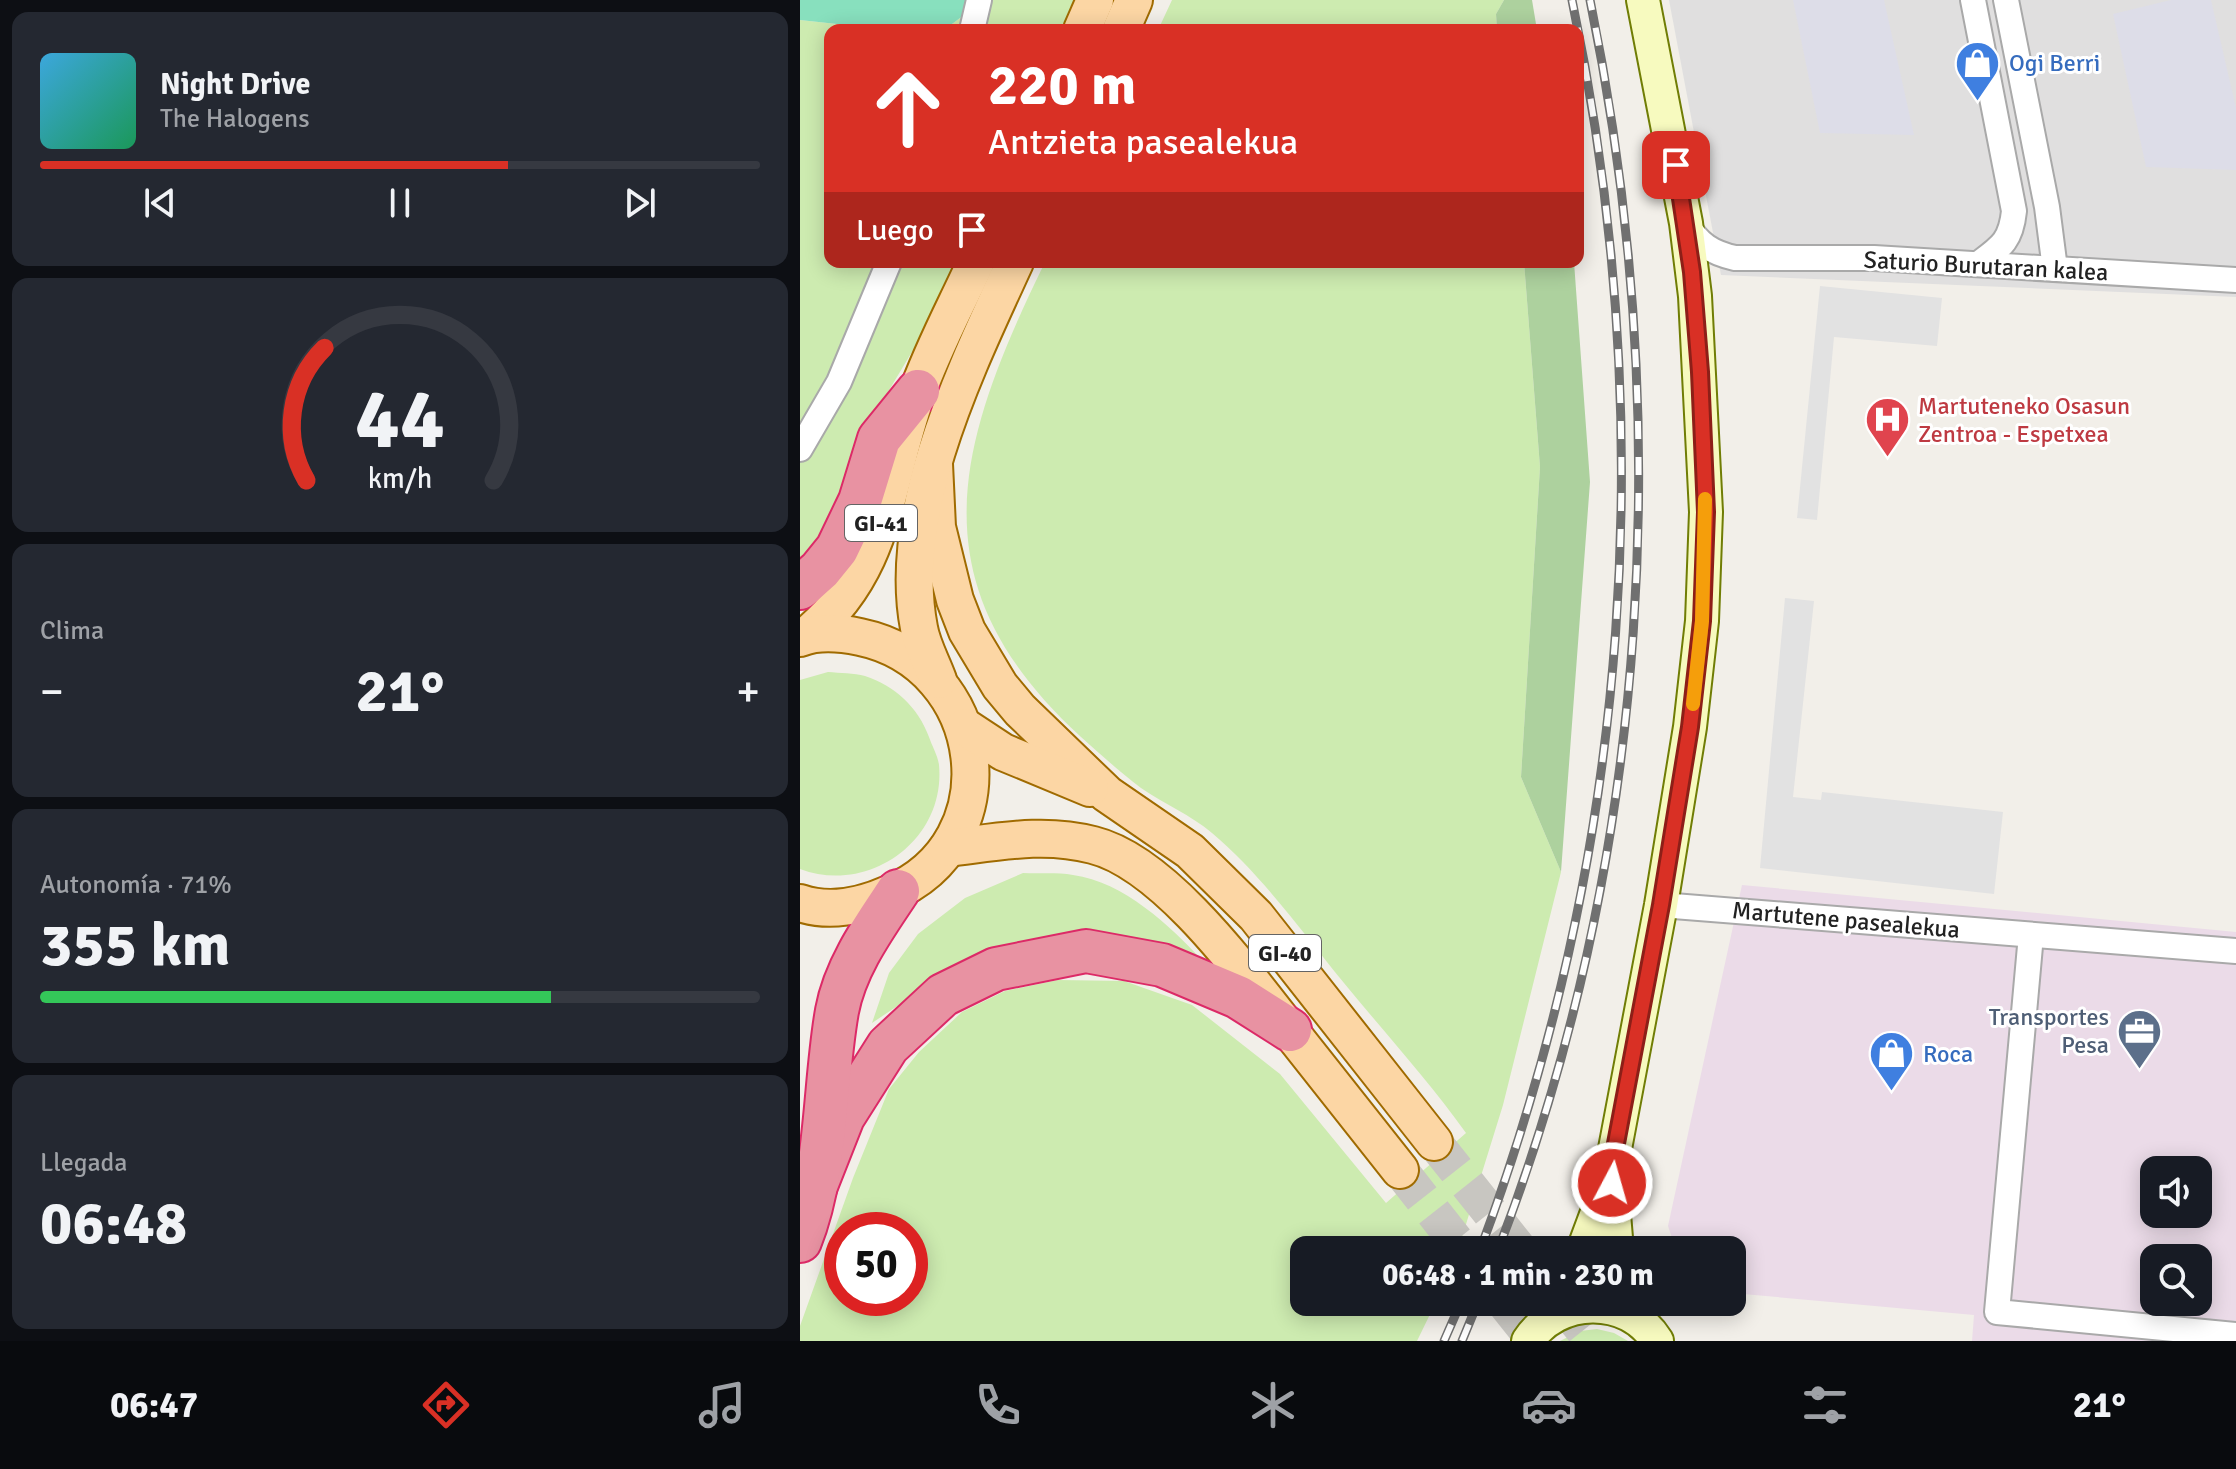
<!DOCTYPE html>
<html lang="es">
<head>
<meta charset="utf-8">
<style>
	body { margin:0; font-family:Signika,sans-serif; background:#242831; color:#f1f3f6; height:100vh; display:flex; flex-direction:column; font-size:30px; white-space:nowrap }
	* { box-sizing:border-box; margin:0 }
	p { font-size:26px; color:#9ea1a6 }
	.icon { flex:none; width:44px; height:44px; fill:none; stroke:currentColor; stroke-width:2; stroke-linecap:round; stroke-linejoin:round }
	.map { position:relative; flex:1; overflow:hidden }
	.panel { display:flex; flex-direction:column; gap:12px; padding:12px; background:#0d0f14; width:800px }
	.panel>* { flex:none }
	.guide { position:absolute; left:24px; top:24px; width:760px; height:244px; border-radius:16px; box-shadow:0 4px 20px #0003; background:#d93025; color:#fff; overflow:hidden }
	.controls { position:absolute; left:1340px; top:1156px; display:grid; gap:16px }
	.controls a { display:grid; place-items:center; width:72px; height:72px; border-radius:16px; background:#171b24; box-shadow:0 4px 20px #0003; font-size:40px }
	.speed { position:absolute; left:24px; top:1212px; display:flex; gap:16px; font-size:40px; font-weight:700; text-align:center }
	.speed>* { display:grid; place-content:center; width:104px; height:104px; border-radius:50%; background:#171b24; box-shadow:0 4px 20px #0003; line-height:1 }
	.speed .limit { border:12px solid #d22; background:#fff; color:#111 }
	.pin { position:absolute; display:grid; place-items:center; width:68px; height:68px; color:#fff; margin:-34px; border-radius:16px; box-shadow:0 4px 12px #0006 }
	.me { position:absolute; width:88px; margin:-44px; rotate:6deg; stroke-linejoin:round; filter:drop-shadow(0 0 6px #0008) }
	.turn { display:flex; align-items:center; gap:28px; height:168px; padding:0 32px; font-size:36px }
	.turn .icon { width:104px; height:104px; stroke-width:2.5 }
	.turn b { display:block; font-size:56px; line-height:68px }
	.then { display:flex; align-items:center; height:76px; padding:0 32px; background:#0003; gap:16px; font-size:30px }
	.big { font-size:60px; font-weight:700; line-height:1.1 }
	.panel .card { flex:1; display:flex; flex-direction:column; justify-content:center; gap:12px; min-width:0; padding:0 28px; border-radius:16px; background:#242831 }
	.panel .dial { align-items:center; gap:0 }
	.dial svg { height:208px; overflow:visible; fill:none; stroke:#363941; stroke-width:7; stroke-linecap:round; text-anchor:middle }
	.dial text { fill:#f1f3f6; stroke:none }
	.song { display:flex; align-items:center; gap:24px }
	.cover { width:96px; height:96px; border-radius:12px; background:linear-gradient(135deg,hsl(200 70% 55%),hsl(150 70% 35%)) }
	.played { height:8px; border-radius:4px; background:linear-gradient(90deg,#d93025 65%,#363941 65%) }
	.keys { display:flex; justify-content:space-around; direction:ltr }
	.heat { display:flex; justify-content:space-between; align-items:center; font-size:44px; direction:ltr }
	.charge { height:12px; border-radius:6px; background:linear-gradient(90deg,#34c759 71%,#363941 0) }
	.trip { position:absolute; left:490px; top:1236px; width:456px; height:80px; border-radius:16px; background:#171b24; box-shadow:0 4px 20px #0003; font-weight:700; line-height:80px; text-align:center }
	.tab-bar { display:flex; height:128px; justify-content:space-around; align-items:center; background:#090b0e; color:#9ea1a6 }
	.tab-bar .icon { width:56px; height:56px }
	.tab-bar .selected { color:#d93025 }
	.tab-bar b { font-size:36px; color:#f1f3f6 }
	main { display:flex; flex:1; min-height:0 }
	.map>svg:first-child { display:block }
	.residential { fill:#e0dfdf }
	.industrial { fill:#ebdbe8; fill-rule:evenodd }
	.grass { fill:#cdebb0; fill-rule:evenodd }
	.forest { fill:#add19e }
	.pitch { fill:#88e0be }
	.parking { fill:#e2e2e2 }
	.plaza { fill:#dddde8 }
	.lines { fill:none; stroke-linecap:round; stroke-linejoin:round }
	.primary-tunnel { stroke:#c8c6c1; stroke-width:36; stroke-dasharray:36 18; stroke-linecap:butt }
	.street-casing { stroke:#a9a9a9; stroke-width:28 }
	.secondary-casing { stroke:#707d05; stroke-width:36 }
	.primary-casing { stroke:#a06b00; stroke-width:40 }
	.highway-casing { stroke:#dc2a67; stroke-width:46 }
	.street { stroke:#fff; stroke-width:24 }
	.secondary { stroke:#f7fabf; stroke-width:32 }
	.primary { stroke:#fcd6a4; stroke-width:36 }
	.highway { stroke:#e892a2; stroke-width:42 }
	.rail-casing { stroke:#707070; stroke-width:9 }
	.rail { stroke:#fff; stroke-width:6; stroke-dasharray:18; stroke-linecap:butt }
	.route-casing { stroke:#8d1f18; stroke-width:20 }
	.route { stroke:#d93025; stroke-width:14 }
	.slow { stroke:#f59e0b; stroke-width:14 }
	.labels { text-anchor:middle; stroke-width:6; stroke-linejoin:round; paint-order:stroke }
	.shield { fill:#fff; stroke:#646464; stroke-width:2 }
	.shield-label { font-size:22px; font-weight:bold; fill:#222 }
	.shop-label { font-size:24px; fill:#366cbe; stroke:#fff; text-anchor:start }
	.street-label { font-size:24px; fill:#222; stroke:#fff }
	.health-label { font-size:24px; fill:#be3a42; stroke:#fff; text-anchor:start }
	.service-label { font-size:24px; fill:#4e5e75; stroke:#fff; text-anchor:end }
</style>
</head>
<body>
<main>
<section class="panel">
<div class="card">
<div class="song"><i class="cover"></i><div><b>Night Drive</b><p>The Halogens</p></div></div>
<div class="played"></div>
<div class="keys"><svg class="icon" aria-label="previous" viewBox="0 0 24 24"><path d="M18 5L8 12l10 7zM5 5v14"/></svg><svg class="icon" aria-label="pause" viewBox="0 0 24 24"><path d="M8 5v14M16 5v14"/></svg><svg class="icon" aria-label="next" viewBox="0 0 24 24"><path d="M6 5l10 7-10 7zM19 5v14"/></svg></div>
</div>
<div class="card dial"><svg viewBox="0 0 100 80">
<path d="M14 69A42 42 0 1 1 86 69"/>
<path d="M14 69A42 42 0 0 1 21 18" stroke="#d93025"/>
<text x="50" y="56" font-size="32" font-weight="700">44</text>
<text x="50" y="72" font-size="11">km/h</text>
</svg></div>
<div class="card"><p>Clima</p>
<div class="heat"><a>−</a><b class="big">21°</b><a>+</a></div>
</div>
<div class="card"><p>Autonomía · 71%</p><b class="big">355 km</b><div class="charge"></div></div>
<div class="card"><p>Llegada</p><b class="big">06:48</b></div>
</section>
<div class="map">
<svg width="1436" height="1341" viewBox="0 0 1436 1341">
	<rect width="100%" height="100%" fill="#f2efe9"/>
	<polygon class="residential" points="869,0 1436,0 1436,297 921,275"/>
	<path class="industrial" d="M942 885 1436 932V1341H1172L1174 1315 932 1293V1250H876L868 1226ZM1354 1170H1398V1214H1354ZM1354 1258H1398V1302H1354Z"/>
	<g class="grass">
		<polygon points="184,0 286,0 271,30 144,30"/>
		<polygon points="372,0 704,0 696,14 697,30 358,30"/>
		<polygon points="0,20 92,30 30,30 30,262 158,262 125,330 79,407 39,517 0,575"/>
		<path d="M245 262H724L740 467 721 777 761 872 703 1105 658 1250H504V1302H636L617 1341H0V1326L53 1178 89 1089 119 1052 162 1012 205 991 258 980 324 981 392 1005 480 1074 586 1203 666 1133C629 1081 584 1032 544 983 504 934 460 873 412 833 391 815 364 804 341 788 320 772 300 754 281 737 113 583 156 445 245 262ZM42 1230H110V1298H42Z"/>
		<path d="M28 672C40 673 54 673 65 676 95 686 118 707 129 737 132 746 138 756 139 765 146 841 68 895 0 869V680Z"/>
		<path d="M223 873C239 874 257 872 273 875 324 882 369 925 403 961L278 934 212 943 154 968 72 1023 89 973 118 934 165 898Z"/>
		<polygon points="797,1329 814,1333 828,1341 760,1341 780,1331"/>
	</g>
	<g class="forest">
		<polygon points="704,0 732,0 737,30 697,30 696,14"/>
		<polygon points="724,262 774,262 790,482 761,872 721,777 740,467"/>
	</g>
	<polygon class="pitch" points="0,0 184,0 144,30 92,30 0,20"/>
	<g class="parking">
		<polygon points="1020,286 1142,298 1137,346 1034,337 1017,520 997,518"/>
		<polygon points="985,598 1014,601 993,797 1021,800 1022,792 1203,812 1194,894 960,868"/>
	</g>
	<g class="plaza">
		<polygon points="993,0 1084,0 1114,135 1020,133"/>
		<polygon points="1371,0 1411,0 1436,108 1436,170 1346,167 1313,14"/>
	</g>
	<g class="lines">
		<g class="primary-tunnel">
			<polyline points="634,1142 720,1250"/>
			<polyline points="600,1170 663,1250"/>
			<polyline points="704,1302 735,1341"/>
			<polyline points="761,1302 792,1341"/>
		</g>
		<defs>
			<g id="street">
				<path d="M1173 0 1214 211C1211 241 1201 247 1178 264"/>
				<polyline points="1206,0 1247,207 1255,269"/>
				<polyline points="172,30 179,0"/>
				<path d="M886 223C898 244 912 253 935 258H1074L1436 280"/>
				<polyline points="0,449 39,382 89,262"/>
				<polyline points="861,905 1436,951"/>
				<polyline points="1231,935 1197,1312 1436,1335"/>
			</g>
			<g id="secondary">
				<polyline points="812,1190 817,1250"/>
				<polyline points="783,1250 802,1199 814,1154 861,905 890,727 902,621 906,512 895,296 886,223 843,0"/>
				<path d="M728 1341C757 1296 828 1294 857 1341"/>
			</g>
			<g id="primary">
				<polyline points="282,30 295,0"/>
				<polyline points="321,30 334,0"/>
				<polyline points="134,464 137,527 155,600 167,631 200,686 220,710 307,794 390,851 456,916 634,1142"/>
				<path d="M7 635C87 570 84 486 116 396 132 350 156 306 176 262"/>
				<path d="M0 638C18 631 41 633 60 637 189 664 213 843 89 894 62 906 29 913 0 903"/>
				<path d="M138 680C132 663 122 646 119 628 96 510 167 367 215 262"/>
				<polyline points="165,727 203,752 290,788"/>
				<path d="M148 848C198 842 244 832 293 845 366 863 448 978 494 1036 529 1080 564 1125 600 1170"/>
			</g>
			<g id="highway">
				<polyline points="0,588 20,570 37,549 60,501 79,439 118,391"/>
				<polyline points="13,1193 43,1117 88,1046 143,995 196,969 286,951 362,965 438,997 490,1030"/>
				<path d="M0 1241C28 1172 24 1083 37 1011 45 967 74 927 98 891"/>
			</g>
		</defs>
		<use href="#street" class="street-casing"/>
		<use href="#secondary" class="secondary-casing"/>
		<use href="#primary" class="primary-casing"/>
		<use href="#highway" class="highway-casing"/>
		<use href="#street" class="street"/>
		<use href="#secondary" class="secondary"/>
		<use href="#primary" class="primary"/>
		<use href="#highway" class="highway"/>
		<defs>
			<g id="rail">
				<path d="M680 1250C831 848 860 420 772 0"/>
				<path d="M698 1250C851 852 875 416 790 0"/>
				<polyline points="644,1341 661,1302"/>
				<polyline points="662,1341 678,1302"/>
			</g>
		</defs>
		<use href="#rail" class="rail-casing"/>
		<use href="#rail" class="rail"/>
	</g>
	<g class="lines">
		<defs>
			<polyline id="route" points="812,1183 814,1154 861,905 890,727 902,621 906,512 900,372 892,272 876,165"/>
		</defs>
		<use href="#route" class="route-casing"/>
		<use href="#route" class="route"/>
		<polyline class="slow" points="893,704 902,621 905,499"/>
	</g>
	<defs>
		<symbol id="shop-pin" viewBox="-11 -11 22 30"><path d="M0 17L-7.5 6A9.5 9.5 0 1 1 7.5 6Z" fill="#3f7fe0" stroke="#fff"/><path d="M-5-2.5h2.3a2.7 3.5 0 0 1 5.4 0H5L5.5 6h-11ZM-1.5-2.5h3a1.5 2.3 0 0 0-3 0Z" fill="#fff"/></symbol>
		<symbol id="hospital-pin" viewBox="-11 -11 22 30"><path d="M0 17L-7.5 6A9.5 9.5 0 1 1 7.5 6Z" fill="#e0444e" stroke="#fff"/><path d="M-5-5h3v3.5h4V-5h3V5h-3V1.5h-4V5h-3Z" fill="#fff"/></symbol>
		<symbol id="office-pin" viewBox="-11 -11 22 30"><path d="M0 17L-7.5 6A9.5 9.5 0 1 1 7.5 6Z" fill="#5c6f8a" stroke="#fff"/><path d="M-6-3h4V-5.5h4V-3h4V5H-6ZM-1-4.5V-3h2v-1.5ZM-6 0V1H6V0Z" fill="#fff"/></symbol>
	</defs>
	<g fill-rule="evenodd">
		<use href="#shop-pin" x="1152" y="38" width="51" height="69"/>
		<use href="#hospital-pin" x="1062" y="394" width="51" height="69"/>
		<use href="#office-pin" x="1314" y="1006" width="51" height="69"/>
		<use href="#shop-pin" x="1066" y="1028" width="51" height="69"/>
	</g>
	<g class="labels">
		<g class="shield">
			<rect x="45" y="505" width="72" height="36" rx="6"/>
			<rect x="449" y="935" width="72" height="36" rx="6"/>
		</g>
		<g class="shield-label">
			<text x="81" y="531">GI-41</text>
			<text x="485" y="961">GI-40</text>
		</g>
		<g class="shop-label">
			<text x="1209" y="71">Ogi Berri</text>
			<text x="1123" y="1062">Roca</text>
		</g>
		<g class="street-label">
			<text transform="translate(1186 266) rotate(3)" y="8">Saturio Burutaran kalea</text>
			<text transform="translate(1046 920) rotate(5)" y="8">Martutene pasealekua</text>
		</g>
		<g class="health-label">
			<text x="1118" y="414">Martuteneko Osasun<tspan x="1118" dy="28">Zentroa - Espetxea</tspan></text>
		</g>
		<g class="service-label">
			<text x="1309" y="1025">Transportes<tspan x="1309" dy="28">Pesa</tspan></text>
		</g>
	</g>
</svg>
<div class="controls">
<a><svg class="icon" aria-label="sound" viewBox="0 0 24 24"><path d="M4 9h4l5-4v14l-5-4H4zM17 9q2 3 0 6"/></svg></a>
<a><svg class="icon" aria-label="search" viewBox="0 0 24 24"><circle cx="10" cy="10" r="6"/><path d="M15 15l6 6"/></svg></a>
</div>
<div class="speed"><div class="limit">50</div></div>
<div class="pin" style="left:876px;top:165px;background:#d93025"><svg class="icon" aria-label="arrive" viewBox="0 0 24 24"><path d="M6 21V4h12l-3 4 3 4H6"/></svg></div>
<svg class="me" style="left:812px;top:1183px" viewBox="-20 -20 40 40"><circle r="17" fill="#d93025" stroke="#fff" stroke-width="3"/><path d="M0-11L8 9 0 5-8 9z" fill="#fff"/></svg>
<div class="trip">06:48 · 1 min · 230 m</div>
<div class="guide">
<div class="turn"><svg class="icon" aria-label="ahead" viewBox="0 0 24 24"><path d="M12 20V5M6 11l6-6 6 6"/></svg><div><b>220 m</b>Antzieta pasealekua</div></div>
<div class="then">Luego<svg class="icon" aria-label="arrive" viewBox="0 0 24 24"><path d="M6 21V4h12l-3 4 3 4H6"/></svg></div>
</div>
</div>
</main>
<nav class="tab-bar">
<b>06:47</b>
<svg class="icon selected" aria-label="directions" viewBox="0 0 24 24"><path d="M12 3l9 9-9 9-9-9zM9 14v-3h6M13 9l2 2-2 2"/></svg>
<svg class="icon" aria-label="music" viewBox="0 0 24 24"><path d="M9 18V5l10-2v13"/><circle cx="6" cy="18" r="3"/><circle cx="16" cy="16" r="3"/></svg>
<svg class="icon" aria-label="phone" viewBox="0 0 24 24"><path d="M5 4h4l2 5-3 2q2 4 5 5l2-3 5 2v4C11 20 4 13 5 4z"/></svg>
<svg class="icon" aria-label="climate" viewBox="0 0 24 24"><path d="M12 3v18M4 7l16 10M4 17L20 7"/></svg>
<svg class="icon" aria-label="car" viewBox="0 0 24 24"><path d="M5 17H2v-5l4-1 3-4h7l3 4 3 1v5h-3M9 17h6M6 11h13"/><circle cx="7" cy="17" r="2"/><circle cx="17" cy="17" r="2"/></svg>
<svg class="icon" aria-label="filters" viewBox="0 0 24 24"><path d="M4 7h16M4 17h16"/><circle cx="9" cy="7" r="2"/><circle cx="15" cy="17" r="2"/></svg>
<b>21°</b>
</nav>
</body>
</html>
